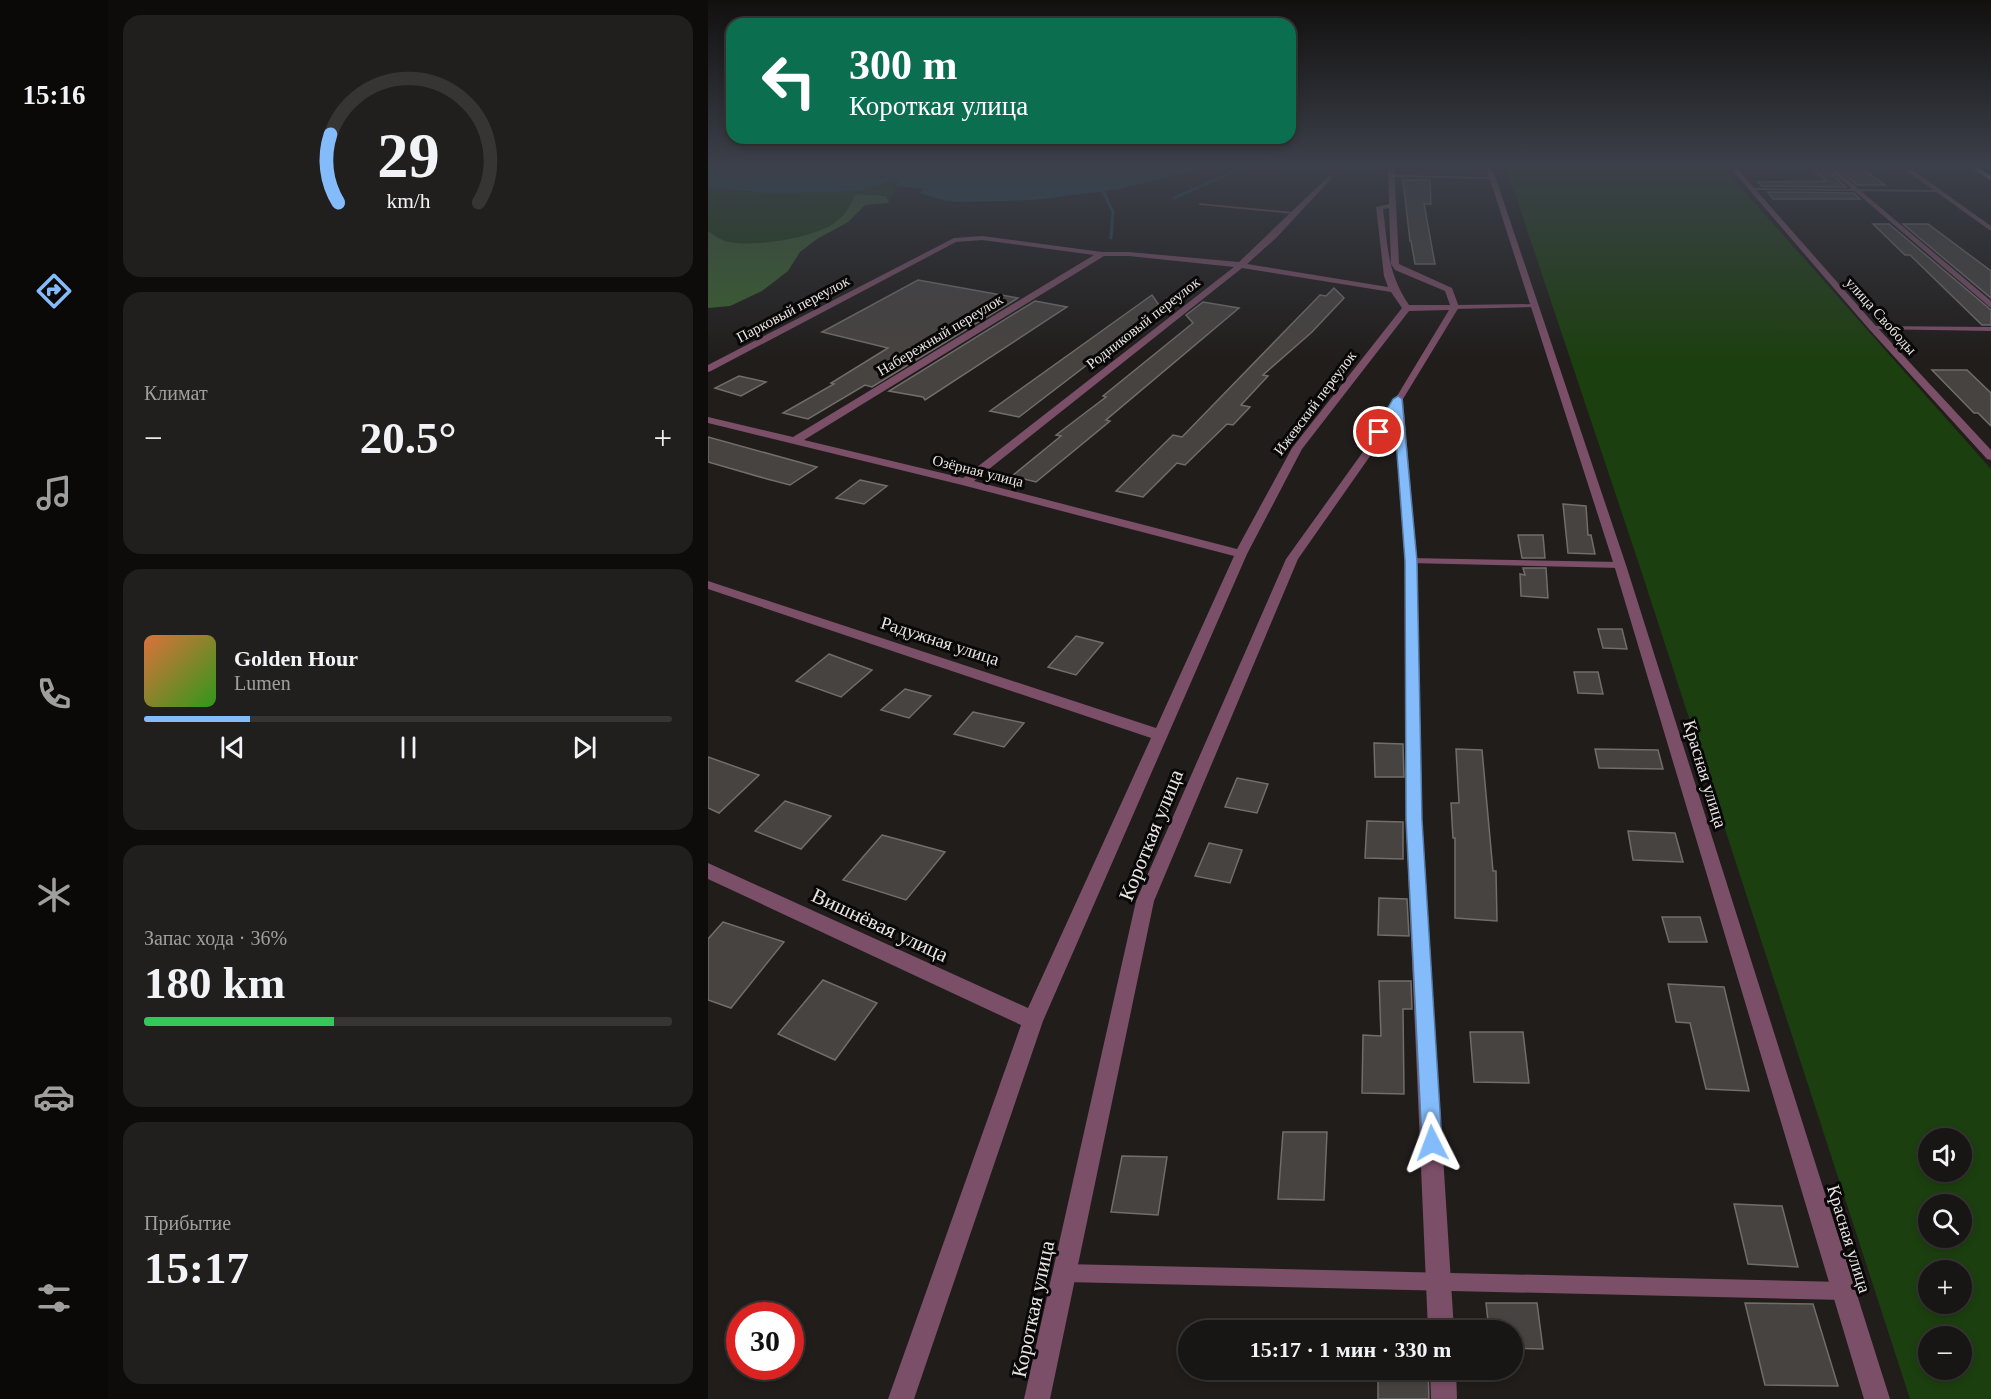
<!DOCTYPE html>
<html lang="ru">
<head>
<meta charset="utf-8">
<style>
	body { margin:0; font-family:Georgia,serif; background:#211f1d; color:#f1f3f6; height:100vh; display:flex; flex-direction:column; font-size:22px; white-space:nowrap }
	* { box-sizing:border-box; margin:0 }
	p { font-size:20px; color:#9f9fa0 }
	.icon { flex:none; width:33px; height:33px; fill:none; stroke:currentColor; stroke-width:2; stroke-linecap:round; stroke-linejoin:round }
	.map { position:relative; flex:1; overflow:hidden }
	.drawer { display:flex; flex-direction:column; gap:15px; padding:15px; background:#0d0c0b; width:600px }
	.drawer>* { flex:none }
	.top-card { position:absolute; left:18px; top:18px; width:570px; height:126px; border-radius:18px; box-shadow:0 3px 9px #0003,0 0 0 2px #363534; background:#0b6e4f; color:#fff; overflow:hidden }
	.tools { position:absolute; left:1210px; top:1128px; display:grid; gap:12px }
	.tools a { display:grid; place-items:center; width:54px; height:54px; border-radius:50%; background:#181614; box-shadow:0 3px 9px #0003,0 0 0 2px #363534; font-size:30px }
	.speed { position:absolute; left:18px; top:1302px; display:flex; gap:12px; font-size:30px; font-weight:700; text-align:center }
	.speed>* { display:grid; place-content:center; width:78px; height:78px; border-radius:50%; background:#181614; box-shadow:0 3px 9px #0003,0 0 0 2px #363534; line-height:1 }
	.speed .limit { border:9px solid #d22; background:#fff; color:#111 }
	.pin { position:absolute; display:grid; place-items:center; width:51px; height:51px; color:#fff; margin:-26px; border:3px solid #fff; border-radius:50%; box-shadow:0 2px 6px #0007 }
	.me { position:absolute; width:66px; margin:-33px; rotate:357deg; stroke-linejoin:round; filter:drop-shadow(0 0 4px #0008) }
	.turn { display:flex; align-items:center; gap:21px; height:126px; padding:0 24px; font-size:27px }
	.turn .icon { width:78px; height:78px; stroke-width:2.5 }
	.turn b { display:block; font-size:42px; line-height:51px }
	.big { font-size:45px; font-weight:700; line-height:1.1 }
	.drawer .card { flex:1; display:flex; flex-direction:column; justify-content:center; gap:9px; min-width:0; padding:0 21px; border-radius:18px; background:#211f1d }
	.drawer .dial { align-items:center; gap:0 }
	.dial svg { height:156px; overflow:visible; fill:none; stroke:#363534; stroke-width:7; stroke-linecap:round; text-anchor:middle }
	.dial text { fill:#f1f3f6; stroke:none }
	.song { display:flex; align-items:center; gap:18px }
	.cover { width:72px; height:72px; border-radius:9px; background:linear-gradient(135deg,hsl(20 70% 55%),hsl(110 70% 35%)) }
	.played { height:6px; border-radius:3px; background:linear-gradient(90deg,#84bcfb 20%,#363534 20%) }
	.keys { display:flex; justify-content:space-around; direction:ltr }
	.heat { display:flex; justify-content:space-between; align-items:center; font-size:33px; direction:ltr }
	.charge { height:9px; border-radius:4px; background:linear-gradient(90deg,#34c759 36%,#363534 0) }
	.trip { position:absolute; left:470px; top:1320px; width:345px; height:60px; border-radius:30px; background:#181614; box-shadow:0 3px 9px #0003,0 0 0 2px #363534; font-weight:700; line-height:60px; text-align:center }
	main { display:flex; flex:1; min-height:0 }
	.dock { display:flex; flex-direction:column; width:108px; justify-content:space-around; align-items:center; background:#0a0908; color:#9f9fa0 }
	.dock .icon { width:42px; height:42px }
	.dock .current { color:#84bcfb }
	.dock b { font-size:27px; color:#f1f3f6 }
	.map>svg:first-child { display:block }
	.green { fill:#1c3f0f; fill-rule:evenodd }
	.forest { fill:#3a622d }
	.water { fill:#1b4d57 }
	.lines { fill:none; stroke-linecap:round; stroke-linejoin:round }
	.stream { stroke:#1b4d57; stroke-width:3 }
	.building { fill:#474340; stroke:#716d6a; stroke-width:1.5 }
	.service { fill:#7b4f67; fill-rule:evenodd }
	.minor { fill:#7b4f67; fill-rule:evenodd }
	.primary { fill:#db7eb1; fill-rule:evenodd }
	.route { fill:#84bcfb; stroke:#567aa3; stroke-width:1.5 }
	.labels { text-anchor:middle; stroke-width:6; stroke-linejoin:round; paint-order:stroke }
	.far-street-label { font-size:15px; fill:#e8e5e4; stroke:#090707 }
	.street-label { font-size:18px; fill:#e8e5e4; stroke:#090707 }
	.near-street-label { font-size:21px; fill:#e8e5e4; stroke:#090707 }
</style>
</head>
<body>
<main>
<nav class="dock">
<b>15:16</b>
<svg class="icon current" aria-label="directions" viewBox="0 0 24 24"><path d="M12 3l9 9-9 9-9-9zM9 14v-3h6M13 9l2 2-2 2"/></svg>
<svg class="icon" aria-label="music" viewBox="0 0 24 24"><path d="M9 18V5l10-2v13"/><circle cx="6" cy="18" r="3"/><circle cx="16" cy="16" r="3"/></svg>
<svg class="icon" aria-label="phone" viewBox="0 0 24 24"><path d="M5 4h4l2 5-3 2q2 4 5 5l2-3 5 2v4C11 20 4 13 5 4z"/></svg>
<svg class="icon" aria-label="climate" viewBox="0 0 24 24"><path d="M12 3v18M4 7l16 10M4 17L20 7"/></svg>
<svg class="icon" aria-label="car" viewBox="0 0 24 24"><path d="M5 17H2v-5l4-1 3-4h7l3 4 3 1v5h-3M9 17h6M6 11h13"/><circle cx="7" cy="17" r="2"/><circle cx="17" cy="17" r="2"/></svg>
<svg class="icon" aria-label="filters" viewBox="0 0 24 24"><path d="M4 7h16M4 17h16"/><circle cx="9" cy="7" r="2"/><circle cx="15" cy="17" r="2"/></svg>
</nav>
<section class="drawer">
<div class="card dial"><svg viewBox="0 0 100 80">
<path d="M14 69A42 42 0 1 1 86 69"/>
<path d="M14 69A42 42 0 0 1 10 34" stroke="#84bcfb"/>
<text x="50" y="56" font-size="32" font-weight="700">29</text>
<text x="50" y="72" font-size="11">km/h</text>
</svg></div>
<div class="card"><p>Климат</p>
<div class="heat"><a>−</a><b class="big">20.5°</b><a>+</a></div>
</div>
<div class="card">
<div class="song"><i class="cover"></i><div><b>Golden Hour</b><p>Lumen</p></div></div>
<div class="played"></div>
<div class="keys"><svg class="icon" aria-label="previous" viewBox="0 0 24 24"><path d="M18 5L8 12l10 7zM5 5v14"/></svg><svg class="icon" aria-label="pause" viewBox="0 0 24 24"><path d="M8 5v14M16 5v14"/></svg><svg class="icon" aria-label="next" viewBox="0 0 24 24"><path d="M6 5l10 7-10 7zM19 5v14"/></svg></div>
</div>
<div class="card"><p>Запас хода · 36%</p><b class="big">180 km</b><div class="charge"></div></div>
<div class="card"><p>Прибытие</p><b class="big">15:17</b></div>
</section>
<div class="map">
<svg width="1283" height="1399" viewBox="0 0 1283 1399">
	<rect width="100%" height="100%" fill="#201d1b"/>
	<g class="green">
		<path d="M797 164H1012L1283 469V1399H1202L931 564ZM1221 1138H1254V1172H1221ZM1221 1204H1254V1238H1221ZM1221 1270H1254V1304H1221ZM1221 1336H1254V1370H1221Z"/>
		<path d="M184 180H192L181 203 178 196 147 195C143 205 138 214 129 221 108 238 47 247 21 242 13 240 7 236 0 231V188L39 192 154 191Z"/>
	</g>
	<path class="forest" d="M147 194 178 196 181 203 157 205 140 222 109 239 92 252 80 271 54 291 22 306 0 308V231C7 236 13 240 21 242 47 247 108 238 129 221 138 214 143 205 147 194Z"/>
	<polygon class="water" points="0,164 512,164 411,189 326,200 252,202 238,201 212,193 216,189 189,186 192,180 188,179 154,191 59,193 0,188"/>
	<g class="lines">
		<g class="stream">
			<polyline points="395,191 405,212 403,238"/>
			<polyline points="466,198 543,164"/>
		</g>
	</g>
	<g class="building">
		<polygon points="1100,164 1113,164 1138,187 1054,186 1050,182 1118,181"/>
		<polygon points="1124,164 1148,164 1177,185 1149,185"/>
		<polygon points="695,180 722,180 723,204 716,204 727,264 707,264 703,241 702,241"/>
		<polygon points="1060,192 1146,193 1152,199 1065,199"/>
		<polygon points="1165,224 1181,224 1283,310 1283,325 1274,325 1202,255 1197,255"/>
		<polygon points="1195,224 1220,224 1283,271 1283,298"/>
		<polygon points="210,280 310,298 164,387 157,385 100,419 75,413 126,384 123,383 180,348 114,332"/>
		<polygon points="626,288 636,298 604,332 555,375 560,376 533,405 542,407 525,425 519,424 477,465 469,463 435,497 408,491 465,435 474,437 612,295 618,296"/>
		<polygon points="444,295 453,308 311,417 282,411"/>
		<polygon points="327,301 359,307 217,400 215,397 181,391"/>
		<polygon points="495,302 531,308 398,420 402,421 328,482 304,476 353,436 348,435 398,397 395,396 485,323 478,315"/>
		<polygon points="1224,370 1259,370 1283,393 1283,426 1270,413 1266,413"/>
		<polygon points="31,376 58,382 33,396 7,388"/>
		<polygon points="0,437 109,467 82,485 59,479 0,462"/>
		<polygon points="152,480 179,486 156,504 128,498"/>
		<polygon points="855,504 878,506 880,535 883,535 887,554 860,553"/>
		<polygon points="810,535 835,535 837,558 814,558"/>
		<polygon points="815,568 838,568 840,598 813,596 812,574 817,575"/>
		<polygon points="890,629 914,629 919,649 895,648"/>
		<polygon points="368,636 395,643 368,675 340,667"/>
		<polygon points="121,654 164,670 133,697 88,681"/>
		<polygon points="866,672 890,672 895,694 870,693"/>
		<polygon points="197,689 223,696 201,718 173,710"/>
		<polygon points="265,712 316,723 296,747 246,734"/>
		<polygon points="666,743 695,744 696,777 667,777"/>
		<polygon points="748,749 774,750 785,871 788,871 789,921 747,918 747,838 745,838 743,803 751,803"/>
		<polygon points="887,749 950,750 955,769 891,768"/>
		<polygon points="0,757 51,775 11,813 0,808"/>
		<polygon points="529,778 560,784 549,813 517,807"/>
		<polygon points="77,801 123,816 93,849 47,831"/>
		<polygon points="659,821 695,822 695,859 657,858"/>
		<polygon points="920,831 967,833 975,862 925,860"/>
		<polygon points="174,835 237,852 198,900 135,880"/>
		<polygon points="501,843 534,850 522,883 487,876"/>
		<polygon points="671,898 699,899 701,936 670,935"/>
		<polygon points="954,917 992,917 999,942 961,942"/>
		<polygon points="15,922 76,942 23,1008 0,1000 0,939"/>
		<polygon points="115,980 169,1003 127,1060 70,1034"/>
		<polygon points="671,981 703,981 704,1009 695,1009 696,1094 654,1093 655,1035 673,1036"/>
		<polygon points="960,984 1016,987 1041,1091 998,1089 982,1023 968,1022"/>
		<polygon points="762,1032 815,1032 821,1083 766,1082"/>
		<polygon points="575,1132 619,1132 616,1200 570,1199"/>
		<polygon points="414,1156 459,1157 450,1215 403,1212"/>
		<polygon points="1026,1204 1074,1206 1090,1267 1040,1264"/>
		<polygon points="778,1303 829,1303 835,1349 804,1348 804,1330 781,1330"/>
		<polygon points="1037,1303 1105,1304 1130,1386 1057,1385"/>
		<polygon points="670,1370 720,1370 721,1399 670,1399"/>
	</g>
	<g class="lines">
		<g class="service">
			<polygon points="683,175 784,177 786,178 784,179 681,177"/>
			<polygon points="1043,188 1230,190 1232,191 1230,192 1045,190"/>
			<polygon points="490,203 586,212 588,213 586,214 492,205"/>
			<polygon points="827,304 829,305 829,307 747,309 744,307 747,305"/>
			<polygon points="1162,326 1283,327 1283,331 1164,329 1161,327"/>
			<polygon points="703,558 912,562 916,565 912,568 700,563 700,559"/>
			<polygon points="356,1264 1136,1282 1142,1285 1145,1291 1142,1297 1136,1300 356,1282 350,1279 347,1273 350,1267"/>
		</g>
		<g class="minor">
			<path d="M680 164H686L691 264 744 288 751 307 695 399 709 561 714 821 746 1330H720L698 821 697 561 686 415 667 449 590 559 446 901 342 1399H316L428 901 578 559 657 449 741 310 701 311 594 449 539 554 335 1021 206 1399H180L313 1025 0 879V863L320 1008 443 738 0 589V581L448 728 526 556 254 485 0 423V417L85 437 386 255 274 240 248 242 3 371 0 372V365L246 238 274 236 394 252H421L531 262 622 175 624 178 568 238 539 264 680 287 676 276 668 207 681 204ZM681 208 683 264 687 270 737 291 742 305H701C679 273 680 246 675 209ZM396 256H421L526 267 255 478 96 440ZM534 268 683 292 694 308 584 448 529 549 266 481Z"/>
			<polygon points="777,164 783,164 918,565 1182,1399 1156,1399 906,565"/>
			<polygon points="1019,164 1025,164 1167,325 1283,450 1283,460 1279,459 1161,329"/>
			<polygon points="1115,164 1121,164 1283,301 1283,308"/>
			<polygon points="1189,164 1196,164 1283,226 1283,231"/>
			<polygon points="722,1370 748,1370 749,1399 723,1399"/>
		</g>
		<polygon class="primary" points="1259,164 1266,164 1283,176 1283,181"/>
	</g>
	<linearGradient id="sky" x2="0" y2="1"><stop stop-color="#12100f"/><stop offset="0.46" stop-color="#3c404a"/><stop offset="1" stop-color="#3c404a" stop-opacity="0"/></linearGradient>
	<rect width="1283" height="360" fill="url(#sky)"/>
	<polygon class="route" points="690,396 694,399 709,561 714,820 734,1143 731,1150 724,1153 717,1150 714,1143 698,820 697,561 686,413 674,434 666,432 685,399"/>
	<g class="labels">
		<g class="far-street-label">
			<text transform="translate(85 309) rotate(-28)" y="5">Парковый переулок</text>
			<text transform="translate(1173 316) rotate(48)" y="5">улица Свободы</text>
			<text transform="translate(435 323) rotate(-38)" y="5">Родниковый переулок</text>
			<text transform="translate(232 335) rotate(-31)" y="5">Набережный переулок</text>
			<text transform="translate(607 403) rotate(-53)" y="5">Ижевский переулок</text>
			<text transform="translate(270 471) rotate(14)" y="5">Озёрная улица</text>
		</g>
		<g class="street-label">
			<text transform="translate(232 641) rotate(18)" y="6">Радужная улица</text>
			<text transform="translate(997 774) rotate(73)" y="6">Красная улица</text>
			<text transform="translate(1141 1239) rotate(73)" y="6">Красная улица</text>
		</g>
		<g class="near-street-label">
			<text transform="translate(443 835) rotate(-68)" y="7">Короткая улица</text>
			<text transform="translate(172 925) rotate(25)" y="7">Вишнёвая улица</text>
			<text transform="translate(325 1309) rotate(-78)" y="7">Короткая улица</text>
		</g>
	</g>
</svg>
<div class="tools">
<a><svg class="icon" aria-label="sound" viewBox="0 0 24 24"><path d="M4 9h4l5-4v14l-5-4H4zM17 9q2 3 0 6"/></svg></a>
<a><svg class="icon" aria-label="search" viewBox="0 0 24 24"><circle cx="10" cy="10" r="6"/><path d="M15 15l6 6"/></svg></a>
<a>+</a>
<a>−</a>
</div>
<div class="speed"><div class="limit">30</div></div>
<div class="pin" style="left:671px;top:432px;background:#d93025"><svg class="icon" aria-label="arrive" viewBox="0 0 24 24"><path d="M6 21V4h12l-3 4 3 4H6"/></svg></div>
<svg class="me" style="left:724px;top:1143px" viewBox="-20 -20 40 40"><path d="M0-17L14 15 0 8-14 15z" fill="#84bcfb" stroke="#fff" stroke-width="4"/></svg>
<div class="trip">15:17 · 1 мин · 330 m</div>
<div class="top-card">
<div class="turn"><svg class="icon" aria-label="left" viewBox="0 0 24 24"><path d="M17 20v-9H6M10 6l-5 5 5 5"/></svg><div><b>300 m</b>Короткая улица</div></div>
</div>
</div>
</main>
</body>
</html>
